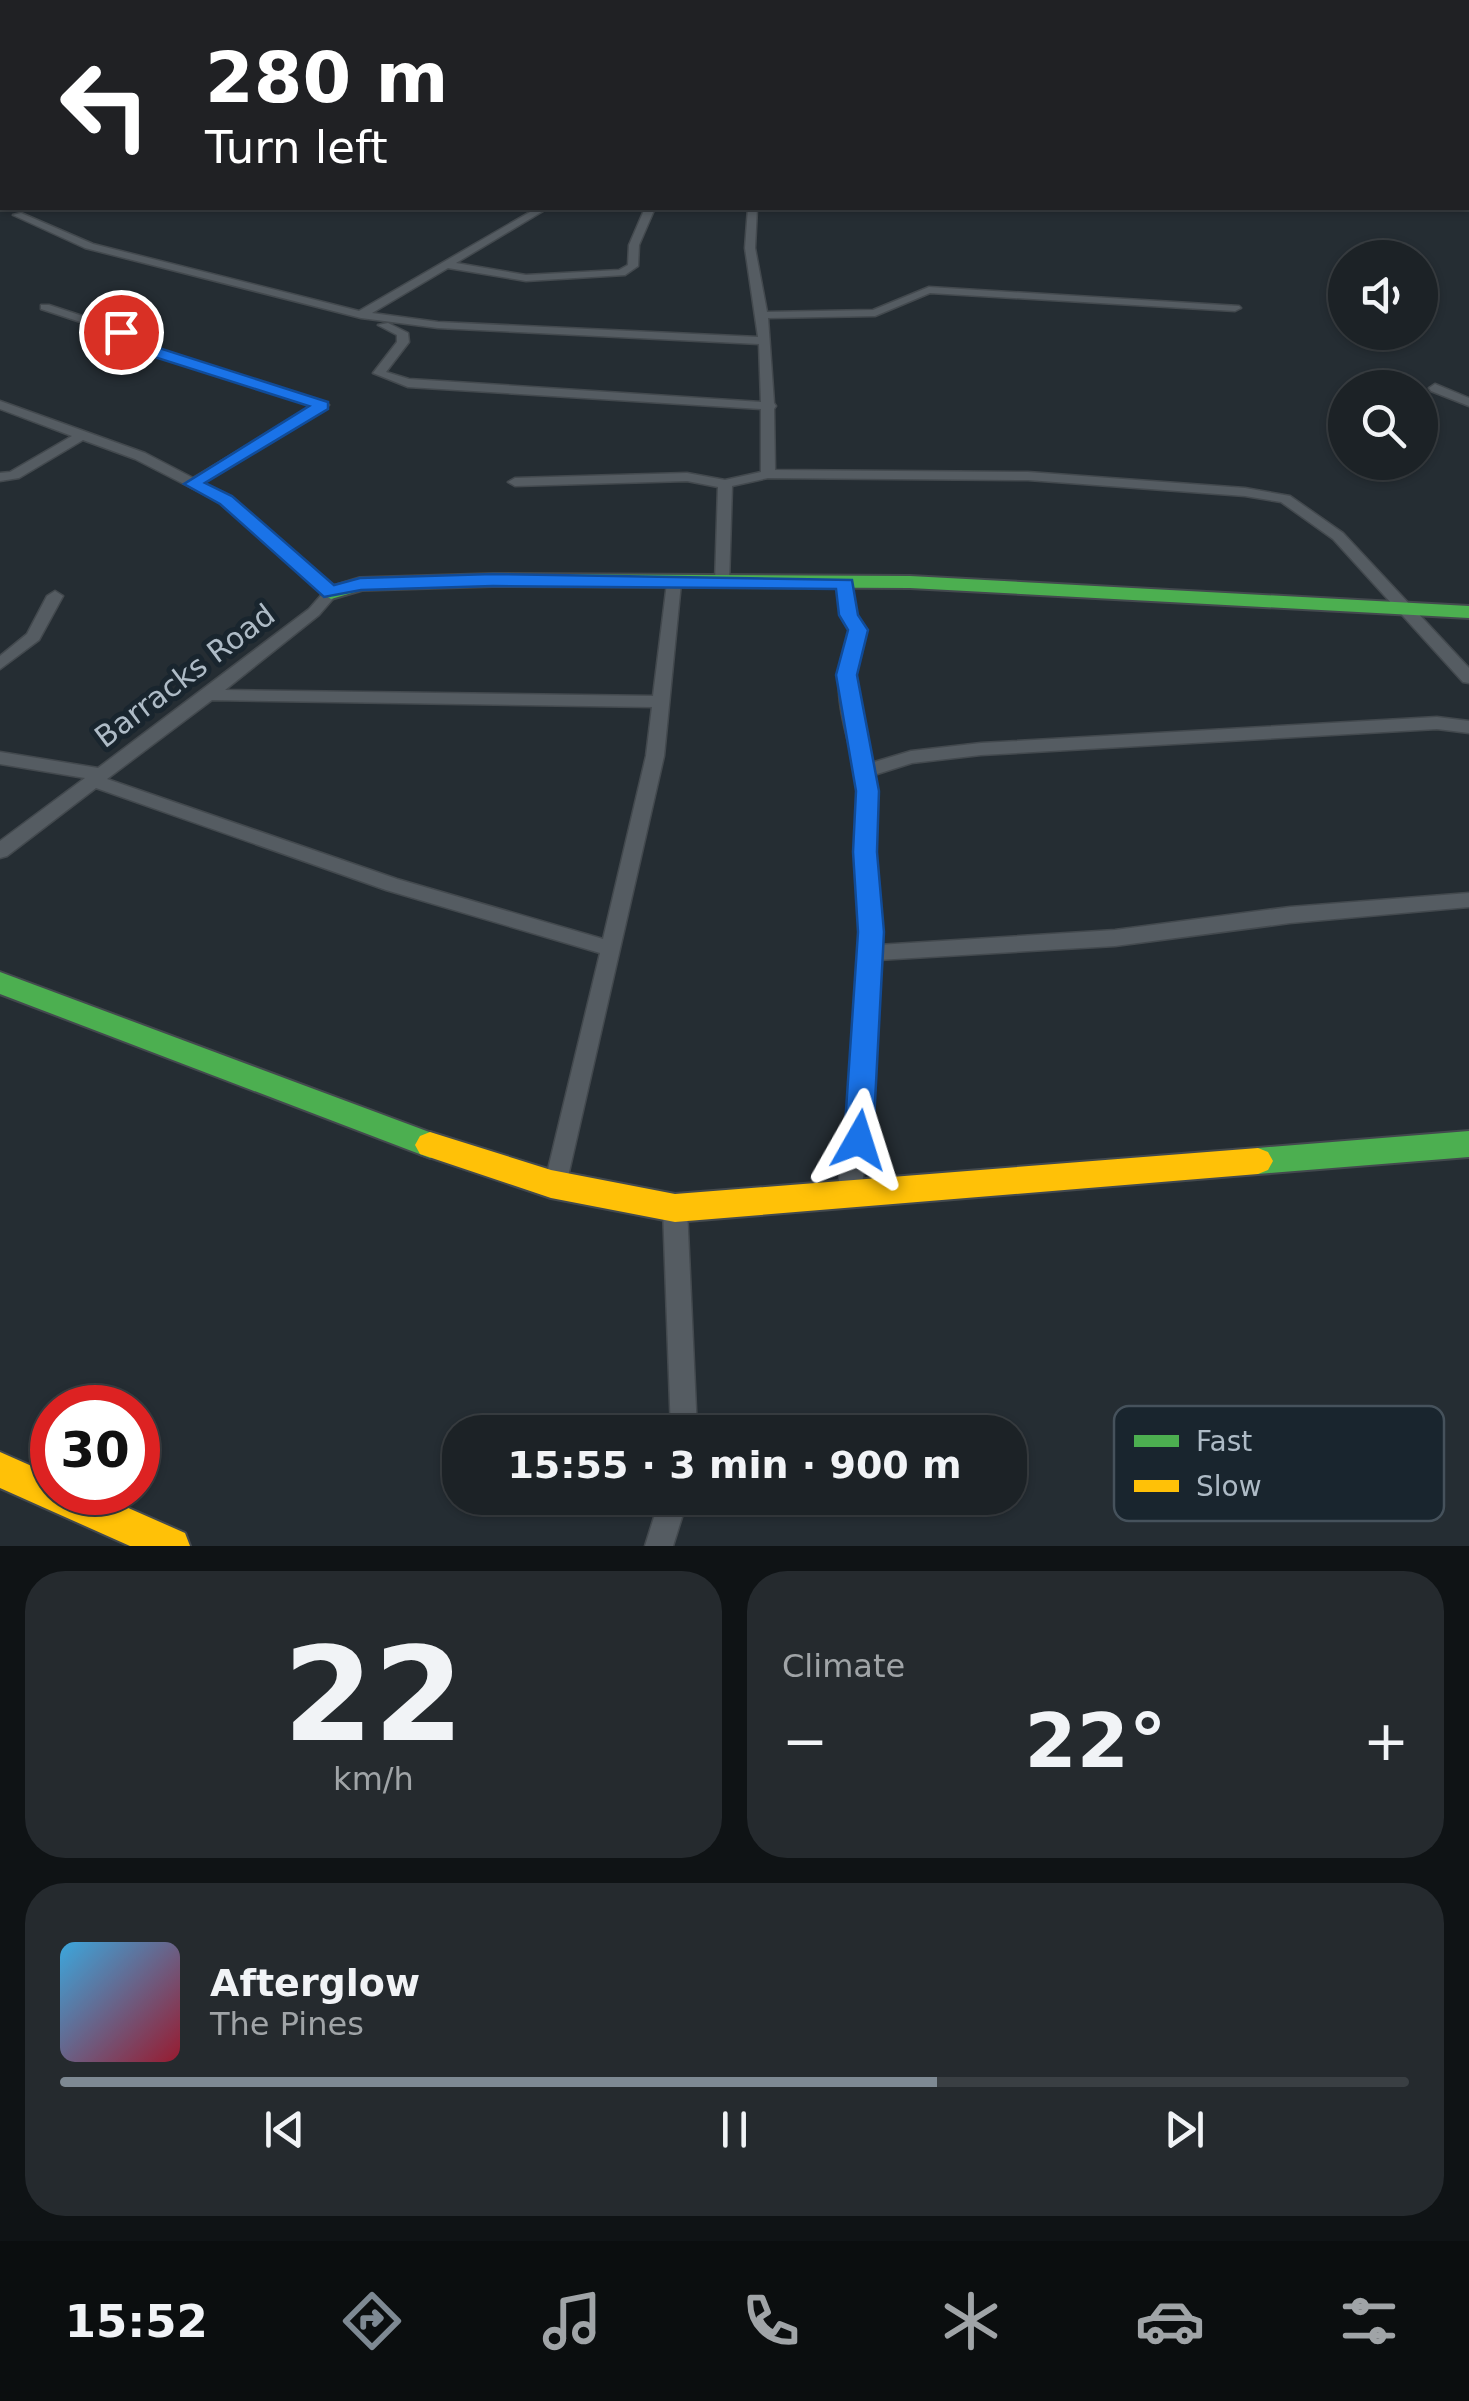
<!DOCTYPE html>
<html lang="en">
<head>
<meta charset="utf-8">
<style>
	body { margin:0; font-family:"DejaVu Sans",sans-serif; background:#252a2e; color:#f1f3f6; height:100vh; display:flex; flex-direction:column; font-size:38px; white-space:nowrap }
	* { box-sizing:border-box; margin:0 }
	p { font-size:32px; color:#a0a4a7 }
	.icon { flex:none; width:55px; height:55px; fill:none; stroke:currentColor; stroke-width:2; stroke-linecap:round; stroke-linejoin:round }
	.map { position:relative; height:1546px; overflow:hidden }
	.drawer { display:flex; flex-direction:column; gap:25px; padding:25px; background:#0f1315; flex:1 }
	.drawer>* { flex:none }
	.guide { position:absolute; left:0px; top:0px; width:1470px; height:210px; box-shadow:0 2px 8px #0004,0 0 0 2px #3a3f43; background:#202124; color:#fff; overflow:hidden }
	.tools { position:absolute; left:1328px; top:240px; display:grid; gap:20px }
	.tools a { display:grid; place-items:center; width:110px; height:110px; border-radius:50%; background:#1c2226; box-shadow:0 2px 8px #0004,0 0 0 2px #3a3f43; font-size:50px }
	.speed { position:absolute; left:30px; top:1385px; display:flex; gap:20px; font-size:50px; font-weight:700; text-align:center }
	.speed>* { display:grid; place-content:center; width:130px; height:130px; border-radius:50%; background:#1c2226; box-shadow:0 2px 8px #0004,0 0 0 2px #3a3f43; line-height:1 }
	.speed .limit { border:15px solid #d22; background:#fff; color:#111 }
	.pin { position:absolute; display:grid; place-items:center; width:85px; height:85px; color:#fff; margin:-42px; border:5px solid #fff; border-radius:50%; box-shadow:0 2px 10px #0007 }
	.me { position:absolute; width:110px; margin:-55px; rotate:6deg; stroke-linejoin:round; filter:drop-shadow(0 0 8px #0008) }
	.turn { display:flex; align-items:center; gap:35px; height:210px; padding:0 40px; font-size:45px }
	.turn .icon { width:130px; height:130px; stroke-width:2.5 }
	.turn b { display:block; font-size:70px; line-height:85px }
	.big { font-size:75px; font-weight:800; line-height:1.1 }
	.drawer .card { flex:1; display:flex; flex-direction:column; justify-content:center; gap:15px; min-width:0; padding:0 35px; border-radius:40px; background:#252a2e }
	.drawer .dial { align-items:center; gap:0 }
	.dial b { font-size:130px; line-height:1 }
	.song { display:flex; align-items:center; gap:30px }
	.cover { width:120px; height:120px; border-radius:15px; background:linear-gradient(135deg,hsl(200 70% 55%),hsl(350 70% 35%)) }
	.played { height:10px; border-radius:5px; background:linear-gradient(90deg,#7e8993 65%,#3a3f43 65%) }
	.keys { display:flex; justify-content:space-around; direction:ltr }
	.heat { display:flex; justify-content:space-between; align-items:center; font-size:55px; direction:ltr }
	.drawer .tiles { flex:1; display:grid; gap:25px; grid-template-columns:1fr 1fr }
	.card:last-child { grid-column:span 2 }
	.trip { position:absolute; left:442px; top:1415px; width:585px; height:100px; border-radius:40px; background:#1c2226; box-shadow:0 2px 8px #0004,0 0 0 2px #3a3f43; font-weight:800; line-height:100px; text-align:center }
	.menu { display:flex; height:160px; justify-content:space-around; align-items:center; background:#0b0e0f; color:#a0a4a7 }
	.menu .icon { width:70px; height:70px }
	.menu .active { color:#7e8993 }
	.menu b { font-size:45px; color:#f1f3f6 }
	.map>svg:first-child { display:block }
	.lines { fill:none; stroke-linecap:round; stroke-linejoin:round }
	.street-casing { stroke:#43494e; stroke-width:3 }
	.fast-casing { stroke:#43494e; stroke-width:4 }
	.slow-casing { stroke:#43494e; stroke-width:4 }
	.street { fill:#555c62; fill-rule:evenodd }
	.fast { fill:#4caf50; fill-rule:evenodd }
	.slow { fill:#ffc107; fill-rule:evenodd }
	.route { fill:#1a73e8; stroke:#114b97; stroke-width:2.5 }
	.labels { text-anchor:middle; stroke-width:10; stroke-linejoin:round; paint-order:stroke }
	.street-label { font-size:30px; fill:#aebbc6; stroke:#19252e }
	.key { fill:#19252e; stroke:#46525c; stroke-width:2.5 }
	.key-label { font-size:28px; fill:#aebbc6 }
</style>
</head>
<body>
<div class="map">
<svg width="1469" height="1546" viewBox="0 0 1469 1546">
	<rect width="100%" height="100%" fill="#252d33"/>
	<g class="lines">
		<defs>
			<g id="street">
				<rect x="1468" y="94" width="1" height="5"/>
				<polygon points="537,208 548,208 456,263 526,275 619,270 628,265 629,245 645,208 655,208 639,245 638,266 625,275 526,281 448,268 372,313 438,322 758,337 745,248 748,208 757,208 755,248 767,312 873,310 929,287 1239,306 1241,308 1235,311 930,293 875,316 768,318 774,403 776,406 774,409 775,470 1028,472 1245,488 1290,496 1343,533 1469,668 1469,683 1463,682 1333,539 1281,502 1245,496 1028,480 768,478 732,486 729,583 727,586 717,586 715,583 718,487 687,481 515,486 508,482 515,478 687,473 725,480 761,472 761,409 408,387 373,373 397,342 397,335 378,325 388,323 408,333 409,342 386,372 409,379 761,402 759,344 438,328 361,318 85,248 13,215 21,213 93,244 359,311"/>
				<path d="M41 305H49L125 330 138 343 329 405 203 483 231 497 338 593 319 615 225 690 653 696 667 583 674 579 681 583 664 756 564 1194 556 1197 548 1194 544 1186 600 953 386 890 96 788 7 856 0 858V841L85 778 0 764V752L98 768 309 609 323 593 221 503 135 459 83 440 19 478 0 481V473L10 472 72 436 0 409V401L145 453 193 478 313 406 130 347 117 334 41 309ZM212 700 652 707 646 756 603 939 397 879 107 779Z"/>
				<polygon points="1435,384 1469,398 1469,406 1431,391 1429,388"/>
				<path d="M845 580 852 584 856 615 866 631 856 670 855 690 871 763 911 751 981 743 1437 717 1469 721V733L1437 729 981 755 912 763 874 775 878 945 1115 930 1290 907 1469 893V907L1290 923 1115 946 878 960 873 1094 861 1193 857 1201 849 1204 841 1201 837 1193C859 1062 863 928 858 795 857 760 840 727 839 691 838 670 845 651 850 631L840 615 838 584Z"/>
				<polygon points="55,591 63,596 39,640 0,669 0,656 27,634 47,596"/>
				<polygon points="675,1197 683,1200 687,1208 697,1432 671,1432 663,1208 667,1200"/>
				<polygon points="660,1498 688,1498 673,1546 645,1546"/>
			</g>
			<g id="fast">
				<polygon points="493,574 910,576 1469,606 1469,618 910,588 493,586 362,590 331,599 321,593 324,589 360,578"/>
				<polygon points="0,972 440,1136 445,1145 440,1154 430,1158 0,994"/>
				<polygon points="1469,1131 1469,1157 1258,1174 1248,1170 1243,1161 1248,1152 1258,1148"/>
			</g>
			<g id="slow">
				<polygon points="430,1132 551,1170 675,1194 1258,1148 1268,1152 1273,1161 1268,1170 1258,1174 675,1222 551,1198 420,1154 415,1145 420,1136"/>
				<polygon points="0,1452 52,1475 52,1492 92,1492 185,1533 190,1546 130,1546 0,1488"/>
			</g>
		</defs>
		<use href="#street" class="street-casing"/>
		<use href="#fast" class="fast-casing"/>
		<use href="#slow" class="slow-casing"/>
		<use href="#street" class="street"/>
		<use href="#fast" class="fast"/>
		<use href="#slow" class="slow"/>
	</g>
	<polygon class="route" points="116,329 126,329 140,342 328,402 328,409 205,483 232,496 334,585 360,578 493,574 852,580 858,615 868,630 857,675 879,791 877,852 884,932 873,1140 869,1149 859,1153 848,1149 844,1140 858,932 853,852 856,791 836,675 848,630 839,615 836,589 493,586 361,590 324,597 220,504 184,484 309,406 129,349 114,332"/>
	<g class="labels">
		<g class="street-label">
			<text transform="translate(185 676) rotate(-37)" y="10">Barracks Road</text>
		</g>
	</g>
	<rect x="1114" y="1406" width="330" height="115" rx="15" class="key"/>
	<rect x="1134" y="1435" width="45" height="12" fill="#4caf50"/>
	<rect x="1134" y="1480" width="45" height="12" fill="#ffc107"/>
	<g class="key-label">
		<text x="1196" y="1451">Fast</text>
		<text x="1196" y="1496">Slow</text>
	</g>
</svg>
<div class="tools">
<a><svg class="icon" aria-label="sound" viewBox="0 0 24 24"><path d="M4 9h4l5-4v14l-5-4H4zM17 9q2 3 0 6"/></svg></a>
<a><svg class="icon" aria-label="search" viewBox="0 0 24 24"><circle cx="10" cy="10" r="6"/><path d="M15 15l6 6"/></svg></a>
</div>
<div class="speed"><div class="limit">30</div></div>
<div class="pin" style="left:121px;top:332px;background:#d93025"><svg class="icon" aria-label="arrive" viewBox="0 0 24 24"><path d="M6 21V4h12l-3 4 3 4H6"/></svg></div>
<svg class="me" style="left:859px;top:1140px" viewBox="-20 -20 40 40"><path d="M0-17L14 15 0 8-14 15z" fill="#1a73e8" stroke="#fff" stroke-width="4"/></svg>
<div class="trip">15:55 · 3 min · 900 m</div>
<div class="guide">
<div class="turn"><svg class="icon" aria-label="left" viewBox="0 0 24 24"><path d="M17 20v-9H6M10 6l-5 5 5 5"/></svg><div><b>280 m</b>Turn left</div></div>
</div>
</div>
<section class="drawer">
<div class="tiles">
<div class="card dial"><b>22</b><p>km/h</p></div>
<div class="card"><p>Climate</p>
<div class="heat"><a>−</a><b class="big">22°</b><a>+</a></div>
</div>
<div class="card">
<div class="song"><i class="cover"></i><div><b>Afterglow</b><p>The Pines</p></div></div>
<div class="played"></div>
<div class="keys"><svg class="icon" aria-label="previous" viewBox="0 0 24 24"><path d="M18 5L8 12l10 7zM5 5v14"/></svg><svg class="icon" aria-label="pause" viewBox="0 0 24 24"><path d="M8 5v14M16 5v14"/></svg><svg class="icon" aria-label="next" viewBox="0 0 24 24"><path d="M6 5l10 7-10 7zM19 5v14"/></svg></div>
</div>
</div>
</section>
<nav class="menu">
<b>15:52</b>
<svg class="icon active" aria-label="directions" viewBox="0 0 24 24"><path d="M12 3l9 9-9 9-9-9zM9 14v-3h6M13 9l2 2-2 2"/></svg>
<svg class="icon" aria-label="music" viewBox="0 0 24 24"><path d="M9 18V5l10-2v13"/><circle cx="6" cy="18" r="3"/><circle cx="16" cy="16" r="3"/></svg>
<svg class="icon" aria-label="phone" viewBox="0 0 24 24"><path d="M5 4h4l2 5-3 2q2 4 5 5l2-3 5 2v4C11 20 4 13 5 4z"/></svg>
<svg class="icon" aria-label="climate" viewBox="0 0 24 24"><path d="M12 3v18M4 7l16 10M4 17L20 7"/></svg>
<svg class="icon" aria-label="car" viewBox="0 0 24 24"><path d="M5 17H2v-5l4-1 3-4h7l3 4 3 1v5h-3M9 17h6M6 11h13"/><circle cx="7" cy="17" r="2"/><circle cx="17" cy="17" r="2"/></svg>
<svg class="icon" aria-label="filters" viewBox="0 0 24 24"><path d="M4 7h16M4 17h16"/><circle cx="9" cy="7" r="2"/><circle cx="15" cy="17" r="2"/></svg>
</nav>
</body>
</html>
